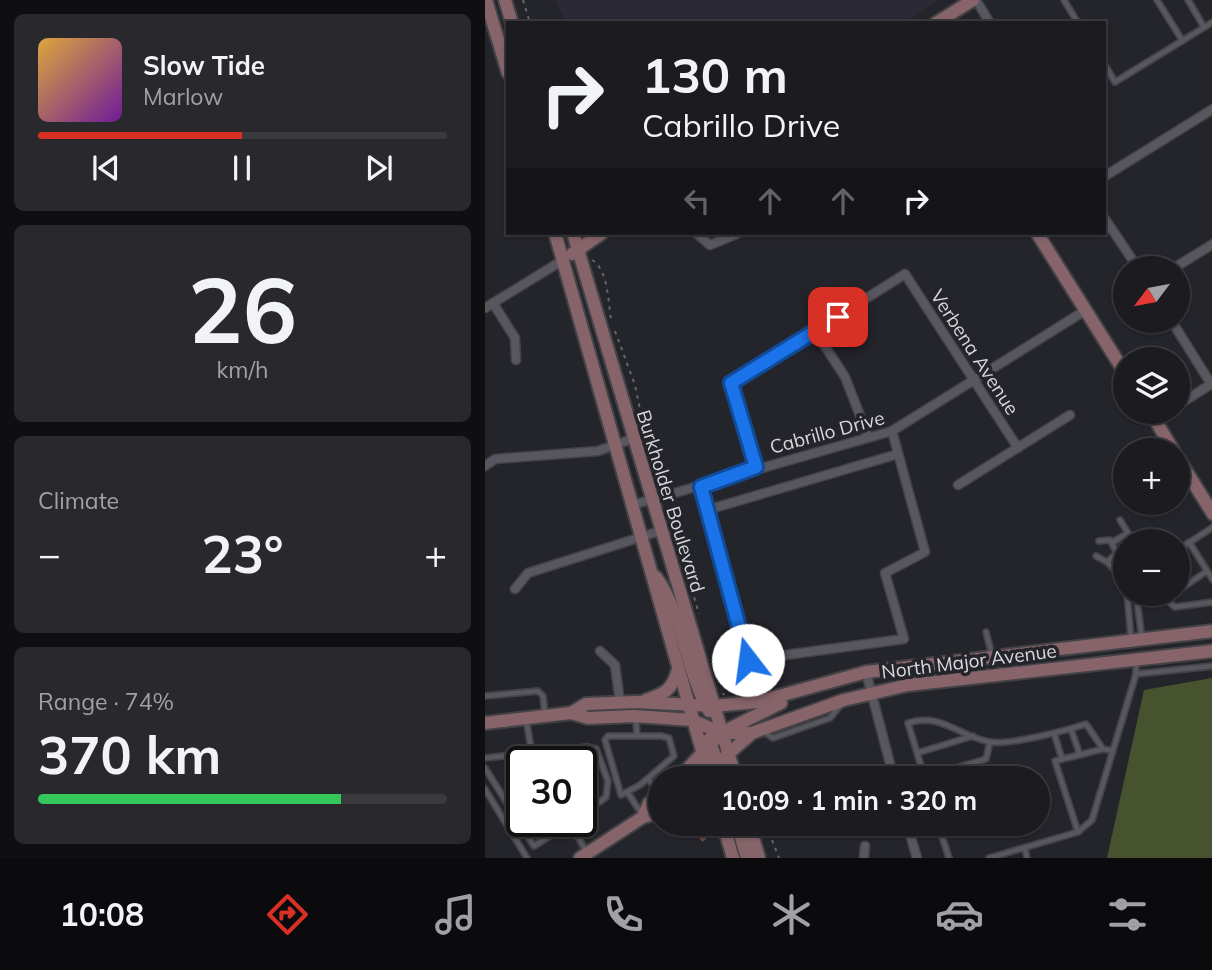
<!DOCTYPE html>
<html lang="en">
<head>
<meta charset="utf-8">
<style>
	body { margin:0; font-family:Mulish,sans-serif; background:#28282d; color:#f1f3f6; height:100vh; display:flex; flex-direction:column; font-size:26px; white-space:nowrap }
	* { box-sizing:border-box; margin:0 }
	p { font-size:23px; color:#a0a1a5 }
	.icon { flex:none; width:38px; height:38px; fill:none; stroke:currentColor; stroke-width:2; stroke-linecap:round; stroke-linejoin:round }
	.map { position:relative; flex:1; overflow:hidden }
	.drawer { display:flex; flex-direction:column; gap:14px; padding:14px; background:#0f0f12; width:485px }
	.drawer>* { flex:none }
	.top-card { position:absolute; left:21px; top:21px; width:600px; height:214px; border-radius:0px; box-shadow:0 2px 5px #0004,0 0 0 2px #39393e; background:#1b1b20; color:#f1f3f6; overflow:hidden }
	.needle { width:46px; rotate:238deg }
	.buttons { position:absolute; left:628px; top:256px; display:grid; gap:14px }
	.buttons a { display:grid; place-items:center; width:77px; height:77px; border-radius:50%; background:#1b1b20; box-shadow:0 2px 5px #0004,0 0 0 2px #39393e; font-size:35px }
	.speed { position:absolute; left:21px; top:746px; display:flex; gap:14px; font-size:35px; font-weight:700; text-align:center }
	.speed>* { display:grid; place-content:center; width:91px; height:91px; border-radius:50%; background:#1b1b20; box-shadow:0 2px 5px #0004,0 0 0 2px #39393e; line-height:1 }
	.speed .limit { border:4px solid #111; border-radius:10px; background:#fff; color:#111 }
	.pin { position:absolute; display:grid; place-items:center; width:60px; height:60px; color:#fff; margin:-30px; border-radius:14px; box-shadow:0 4px 10px #0006 }
	.me { position:absolute; width:77px; margin:-38px; rotate:345deg; stroke-linejoin:round; filter:drop-shadow(0 0 5px #0008) }
	.turn { display:flex; align-items:center; gap:24px; height:147px; padding:0 21px; font-size:32px }
	.turn .icon { width:91px; height:91px; stroke-width:2.5 }
	.turn b { display:block; font-size:49px; line-height:60px }
	.lanes { display:flex; align-items:center; height:66px; padding:0 21px; background:#0003; justify-content:center; gap:35px; direction:ltr }
	.lanes .off { opacity:.35 }
	.big { font-size:52px; font-weight:700; line-height:1.1 }
	.drawer .widget { flex:1; display:flex; flex-direction:column; justify-content:center; gap:10px; min-width:0; padding:0 24px; border-radius:10px; background:#28282d }
	.drawer .dial { align-items:center; gap:0 }
	.dial b { font-size:91px; line-height:1 }
	.song { display:flex; align-items:center; gap:21px }
	.cover { width:84px; height:84px; border-radius:10px; background:linear-gradient(135deg,hsl(40 70% 55%),hsl(280 70% 35%)) }
	.played { height:7px; border-radius:4px; background:linear-gradient(90deg,#d93025 50%,#39393e 50%) }
	.keys { display:flex; justify-content:space-around; direction:ltr }
	.heat { display:flex; justify-content:space-between; align-items:center; font-size:38px; direction:ltr }
	.charge { height:10px; border-radius:5px; background:linear-gradient(90deg,#34c759 74%,#39393e 0) }
	.trip { position:absolute; left:163px; top:766px; width:402px; height:70px; border-radius:35px; background:#1b1b20; box-shadow:0 2px 5px #0004,0 0 0 2px #39393e; font-weight:700; line-height:70px; text-align:center }
	.dock { display:flex; height:112px; justify-content:space-around; align-items:center; background:#0b0b0d; color:#a0a1a5 }
	.dock .icon { width:49px; height:49px }
	.dock .current { color:#d93025 }
	.dock b { font-size:32px; color:#f1f3f6 }
	main { display:flex; flex:1; min-height:0 }
	.map>svg:first-child { display:block }
	.built { fill:#2b2936 }
	.green { fill:#47532e }
	.building { fill:#734a3b }
	.lines { fill:none; stroke-linecap:round; stroke-linejoin:round }
	.lane-casing { stroke:#424247; stroke-width:8 }
	.street-casing { stroke:#424247; stroke-width:11 }
	.secondary-casing { stroke:#424247; stroke-width:16 }
	.path { stroke:#65656c; stroke-width:2; stroke-dasharray:3.5 5; stroke-linecap:butt }
	.lane { stroke:#58575f; stroke-width:4.5 }
	.street { stroke:#58575f; stroke-width:8 }
	.secondary { stroke:#86646a; stroke-width:12 }
	.route-casing { stroke:#114b97; stroke-width:18 }
	.route { stroke:#1a73e8; stroke-width:12 }
	.labels { text-anchor:middle; stroke-width:7; stroke-linejoin:round; paint-order:stroke }
	.street-label { font-size:19px; fill:#d7d7dc; stroke:#24242b }
</style>
</head>
<body>
<main>
<section class="drawer">
<div class="widget">
<div class="song"><i class="cover"></i><div><b>Slow Tide</b><p>Marlow</p></div></div>
<div class="played"></div>
<div class="keys"><svg class="icon" aria-label="previous" viewBox="0 0 24 24"><path d="M18 5L8 12l10 7zM5 5v14"/></svg><svg class="icon" aria-label="pause" viewBox="0 0 24 24"><path d="M8 5v14M16 5v14"/></svg><svg class="icon" aria-label="next" viewBox="0 0 24 24"><path d="M6 5l10 7-10 7zM19 5v14"/></svg></div>
</div>
<div class="widget dial"><b>26</b><p>km/h</p></div>
<div class="widget"><p>Climate</p>
<div class="heat"><a>−</a><b class="big">23°</b><a>+</a></div>
</div>
<div class="widget"><p>Range · 74%</p><b class="big">370 km</b><div class="charge"></div></div>
</section>
<div class="map">
<svg width="728" height="858" viewBox="0 0 728 858">
	<rect width="100%" height="100%" fill="#24242b"/>
	<polygon class="built" points="70,0 454,0 418,23 81,23"/>
	<polygon class="green" points="727,678 727,858 622,858 659,690"/>
	<polygon class="building" points="208,824 225,824 230,832 217,842 213,835 208,838 202,828"/>
	<g class="lines">
		<defs>
			<g id="lane">
				<polyline points="579,0 593,23"/>
				<polyline points="672,0 697,40"/>
				<polyline points="703,0 719,27"/>
				<polyline points="620,65 630,82 728,22"/>
				<polyline points="635,520 648,541"/>
				<polyline points="628,542 643,533"/>
				<polyline points="704,542 728,580"/>
				<polyline points="693,550 728,527"/>
				<polyline points="611,556 622,562 632,553 625,540 614,541"/>
				<polyline points="623,563 640,581"/>
				<polyline points="693,591 722,571"/>
				<polyline points="642,593 646,638"/>
				<polyline points="651,593 657,639"/>
				<polyline points="689,593 685,603 690,607 728,602"/>
				<polyline points="501,632 507,655"/>
				<polyline points="651,674 728,666"/>
				<polyline points="0,696 53,691 58,696 60,716"/>
				<polyline points="41,719 47,754"/>
				<polyline points="151,719 152,736"/>
				<polyline points="586,729 595,755"/>
				<polyline points="279,732 288,738 345,718 354,707"/>
				<polyline points="569,733 577,759"/>
				<polygon points="123,736 176,736 184,738 189,756 155,785 136,795 120,740"/>
				<polyline points="68,751 73,761"/>
				<polyline points="432,753 488,736"/>
				<polyline points="39,755 42,761"/>
				<polyline points="0,758 102,747 111,749 123,781 121,797 96,816"/>
				<polyline points="0,768 49,846 89,821"/>
				<polyline points="163,779 174,792"/>
				<polyline points="434,779 501,759 505,742"/>
				<path d="M440 779 423 723C456 712 475 737 505 742 525 745 580 731 601 724L618 749 628 751"/>
				<polyline points="0,789 42,858"/>
				<polyline points="143,793 156,813"/>
				<polyline points="85,823 102,853"/>
				<polyline points="453,824 464,858"/>
				<polyline points="593,832 570,761 618,749"/>
				<polyline points="540,848 542,858"/>
				<polyline points="504,858 593,832 607,820 651,674 651,661"/>
			</g>
			<g id="street">
				<polyline points="491,0 505,23"/>
				<polyline points="620,176 728,109"/>
				<polyline points="620,219 653,268"/>
				<polyline points="211,233 225,245 254,233"/>
				<polyline points="689,268 728,244"/>
				<polyline points="8,303 30,338 31,360"/>
				<polyline points="0,308 78,260"/>
				<polyline points="686,320 726,384"/>
				<polyline points="330,331 360,377 383,436"/>
				<polyline points="693,405 728,383"/>
				<polyline points="670,420 684,411"/>
				<polyline points="0,466 10,459 113,451 147,439"/>
				<polyline points="271,467 246,383 420,274 533,448"/>
				<polyline points="473,485 585,415"/>
				<polyline points="216,487 263,660 419,639 400,573 440,552 407,431"/>
				<polyline points="147,505 407,431 601,310"/>
				<polyline points="222,510 413,454"/>
				<polyline points="30,589 43,573 175,531"/>
				<polyline points="115,651 130,665 135,702"/>
				<polyline points="381,672 409,779"/>
				<polyline points="422,824 432,858"/>
				<polyline points="379,858 380,846"/>
			</g>
			<g id="secondary">
				<polyline points="1,0 23,73"/>
				<polyline points="20,0 27,23"/>
				<polyline points="451,23 488,0"/>
				<polyline points="70,233 225,779"/>
				<polyline points="88,233 251,779"/>
				<polyline points="552,233 640,373"/>
				<polyline points="87,254 117,233"/>
				<polyline points="665,411 688,450"/>
				<polyline points="693,458 728,514"/>
				<path d="M171 577C199 616 200 669 224 711"/>
				<path d="M161 700C180 694 188 689 193 669"/>
				<polyline points="86,713 101,704 150,702 229,706 272,702 381,672 728,631"/>
				<polyline points="0,723 86,713 103,718 149,716 207,720 236,733 267,733 359,700 423,685 728,651"/>
				<polyline points="224,739 238,779"/>
				<polyline points="193,779 236,733 296,703"/>
				<polyline points="215,779 267,733"/>
				<polyline points="158,817 164,803 175,795"/>
				<polyline points="238,824 248,858"/>
				<polyline points="252,824 262,858"/>
				<polyline points="264,824 274,858"/>
				<polyline points="95,858 158,817 175,813"/>
			</g>
		</defs>
		<use href="#lane" class="lane-casing"/>
		<use href="#street" class="street-casing"/>
		<use href="#secondary" class="secondary-casing"/>
		<g class="path">
			<polyline points="38,0 45,23"/>
			<path d="M107 260C123 269 123 301 126 319"/>
			<polyline points="130,331 150,385 158,424 173,466 173,479"/>
			<polyline points="190,532 214,614"/>
			<polyline points="234,679 241,688 238,695"/>
			<polyline points="259,767 265,779"/>
			<polyline points="281,824 294,858"/>
		</g>
		<use href="#lane" class="lane"/>
		<use href="#street" class="street"/>
		<use href="#secondary" class="secondary"/>
	</g>
	<g class="lines">
		<defs>
			<polyline id="route" points="263,660 216,487 271,467 246,383 353,317"/>
		</defs>
		<use href="#route" class="route-casing"/>
		<use href="#route" class="route"/>
	</g>
	<g class="labels">
		<g class="street-label">
			<text transform="translate(490 352) rotate(57)" y="7">Verbena Avenue</text>
			<text transform="translate(342 432) rotate(-15)" y="7">Cabrillo Drive</text>
			<text transform="translate(186 501) rotate(73)" y="7">Burkholder Boulevard</text>
			<text transform="translate(484 661) rotate(-7)" y="7">North Major Avenue</text>
		</g>
	</g>
</svg>
<div class="buttons">
<a><svg class="needle" viewBox="-14 -14 28 28"><path d="M0-13l5 13h-10z" fill="#e53935"/><path d="M0 13l5-13h-10z" fill="#a0a1a5"/></svg></a>
<a><svg class="icon" aria-label="layers" viewBox="0 0 24 24"><path d="M12 4l9 5-9 5-9-5zM3 14l9 5 9-5"/></svg></a>
<a>+</a>
<a>−</a>
</div>
<div class="speed"><div class="limit">30</div></div>
<div class="pin" style="left:353px;top:317px;background:#d93025"><svg class="icon" aria-label="arrive" viewBox="0 0 24 24"><path d="M6 21V4h12l-3 4 3 4H6"/></svg></div>
<svg class="me" style="left:263px;top:660px" viewBox="-20 -20 40 40"><circle r="19" fill="#fff"/><path d="M0-13L10 11 0 6-10 11z" fill="#1a73e8"/></svg>
<div class="trip">10:09 · 1 min · 320 m</div>
<div class="top-card">
<div class="turn"><svg class="icon" aria-label="right" viewBox="0 0 24 24"><path d="M7 20v-9h11M14 6l5 5-5 5"/></svg><div><b>130 m</b>Cabrillo Drive</div></div>
<div class="lanes"><svg class="icon off" aria-label="left" viewBox="0 0 24 24"><path d="M17 20v-9H6M10 6l-5 5 5 5"/></svg><svg class="icon off" aria-label="ahead" viewBox="0 0 24 24"><path d="M12 20V5M6 11l6-6 6 6"/></svg><svg class="icon off" aria-label="ahead" viewBox="0 0 24 24"><path d="M12 20V5M6 11l6-6 6 6"/></svg><svg class="icon" aria-label="right" viewBox="0 0 24 24"><path d="M7 20v-9h11M14 6l5 5-5 5"/></svg></div>
</div>
</div>
</main>
<nav class="dock">
<b>10:08</b>
<svg class="icon current" aria-label="directions" viewBox="0 0 24 24"><path d="M12 3l9 9-9 9-9-9zM9 14v-3h6M13 9l2 2-2 2"/></svg>
<svg class="icon" aria-label="music" viewBox="0 0 24 24"><path d="M9 18V5l10-2v13"/><circle cx="6" cy="18" r="3"/><circle cx="16" cy="16" r="3"/></svg>
<svg class="icon" aria-label="phone" viewBox="0 0 24 24"><path d="M5 4h4l2 5-3 2q2 4 5 5l2-3 5 2v4C11 20 4 13 5 4z"/></svg>
<svg class="icon" aria-label="climate" viewBox="0 0 24 24"><path d="M12 3v18M4 7l16 10M4 17L20 7"/></svg>
<svg class="icon" aria-label="car" viewBox="0 0 24 24"><path d="M5 17H2v-5l4-1 3-4h7l3 4 3 1v5h-3M9 17h6M6 11h13"/><circle cx="7" cy="17" r="2"/><circle cx="17" cy="17" r="2"/></svg>
<svg class="icon" aria-label="filters" viewBox="0 0 24 24"><path d="M4 7h16M4 17h16"/><circle cx="9" cy="7" r="2"/><circle cx="15" cy="17" r="2"/></svg>
</nav>
</body>
</html>
